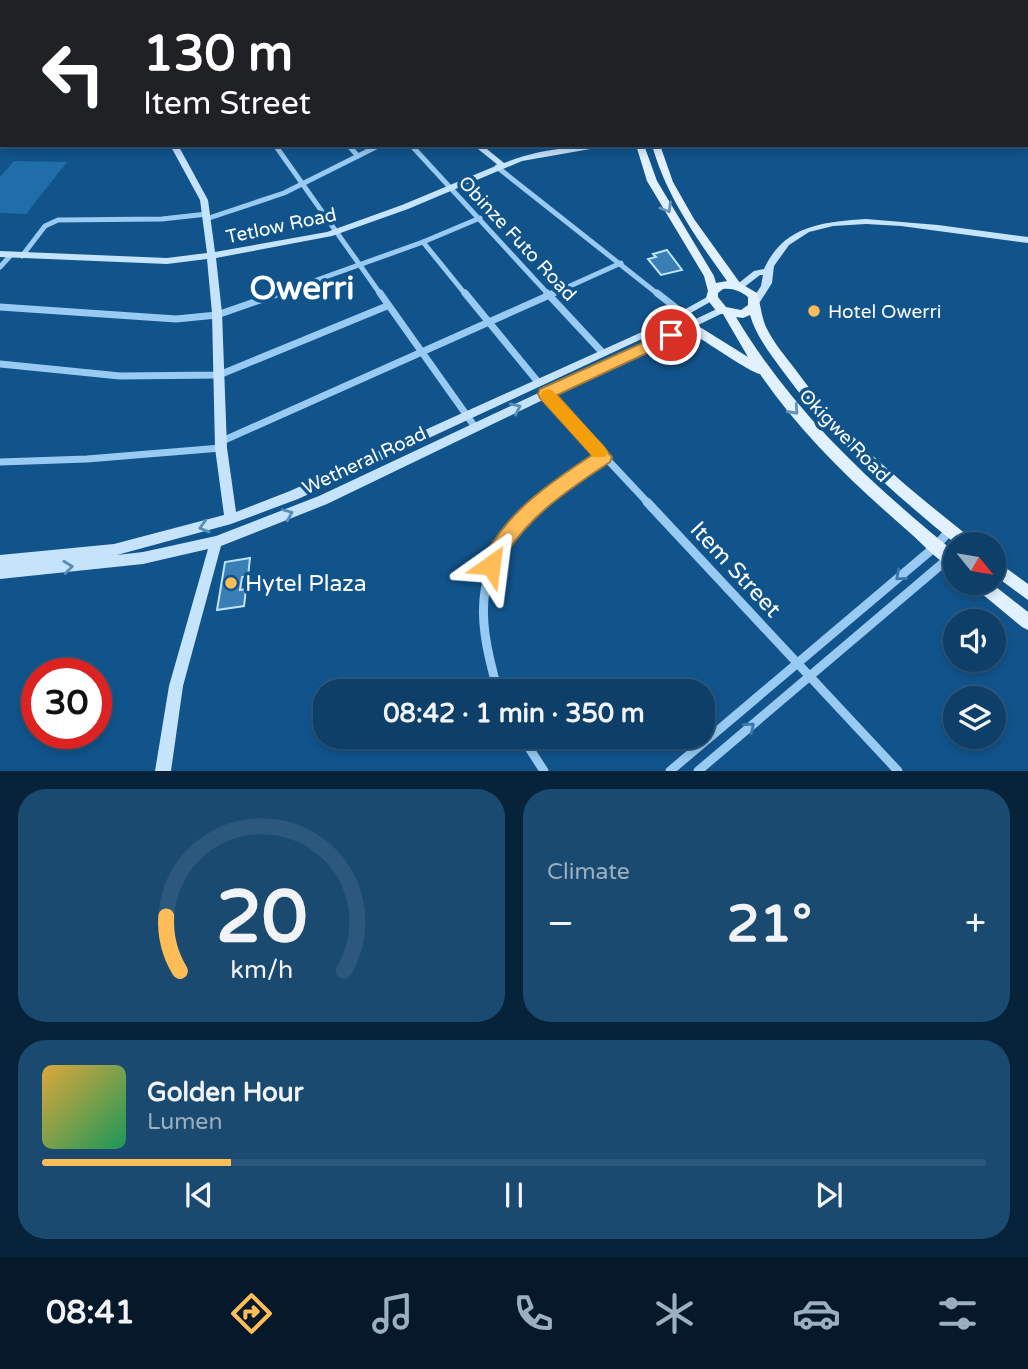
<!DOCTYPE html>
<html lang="en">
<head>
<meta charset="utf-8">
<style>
	body { margin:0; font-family:"Varela Round",sans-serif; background:#1b4a71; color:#f1f3f6; height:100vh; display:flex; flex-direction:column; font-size:26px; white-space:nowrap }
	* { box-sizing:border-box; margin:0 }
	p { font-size:23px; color:#9aafc0 }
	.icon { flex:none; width:38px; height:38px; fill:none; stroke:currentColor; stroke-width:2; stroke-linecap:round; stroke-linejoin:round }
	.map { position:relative; height:771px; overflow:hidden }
	.side { display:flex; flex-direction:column; gap:18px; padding:18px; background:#07233a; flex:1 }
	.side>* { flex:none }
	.guide { position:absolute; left:0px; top:0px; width:1029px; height:147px; box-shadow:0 4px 10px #0003,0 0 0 2px #2d587d; background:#202124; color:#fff; overflow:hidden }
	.needle { width:46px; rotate:120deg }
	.controls { position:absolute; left:943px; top:532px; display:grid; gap:14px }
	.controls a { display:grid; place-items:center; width:63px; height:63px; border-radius:50%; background:#0d3f69; box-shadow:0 4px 10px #0003,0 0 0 2px #2d587d; font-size:35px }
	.speed { position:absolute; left:21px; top:658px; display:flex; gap:14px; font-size:35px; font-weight:700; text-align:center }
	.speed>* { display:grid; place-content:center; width:91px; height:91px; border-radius:50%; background:#0d3f69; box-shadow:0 4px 10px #0003,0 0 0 2px #2d587d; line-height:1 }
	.speed .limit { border:10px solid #d22; background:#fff; color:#111 }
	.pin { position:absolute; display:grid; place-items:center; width:60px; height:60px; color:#fff; margin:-30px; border:4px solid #fff; border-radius:50%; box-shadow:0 2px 7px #0007 }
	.me { position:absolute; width:77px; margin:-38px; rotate:31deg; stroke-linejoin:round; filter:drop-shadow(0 0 5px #0008) }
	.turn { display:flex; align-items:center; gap:24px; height:147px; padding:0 28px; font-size:32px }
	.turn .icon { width:91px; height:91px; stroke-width:2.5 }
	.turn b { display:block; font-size:49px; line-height:60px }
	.big { font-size:52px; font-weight:700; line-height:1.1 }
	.side .card { flex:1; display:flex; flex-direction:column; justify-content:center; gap:10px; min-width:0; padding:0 24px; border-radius:28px; background:#1b4a71 }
	.side .dial { align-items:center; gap:0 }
	.dial svg { height:182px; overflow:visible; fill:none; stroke:#2d587d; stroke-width:7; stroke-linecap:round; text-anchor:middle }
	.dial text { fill:#f1f3f6; stroke:none }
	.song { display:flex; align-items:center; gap:21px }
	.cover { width:84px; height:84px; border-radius:10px; background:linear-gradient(135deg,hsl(40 70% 55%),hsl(150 70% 35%)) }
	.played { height:7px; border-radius:4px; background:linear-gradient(90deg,#ffbd58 20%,#2d587d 20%) }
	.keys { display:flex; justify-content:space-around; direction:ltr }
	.heat { display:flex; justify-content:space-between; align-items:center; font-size:38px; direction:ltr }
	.side .tiles { flex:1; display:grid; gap:18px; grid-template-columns:1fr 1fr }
	.card:last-child { grid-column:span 2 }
	.trip { position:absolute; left:313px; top:679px; width:402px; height:70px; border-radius:28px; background:#0d3f69; box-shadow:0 4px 10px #0003,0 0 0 2px #2d587d; font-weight:700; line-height:70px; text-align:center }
	.tabs { display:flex; height:112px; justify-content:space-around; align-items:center; background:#05192a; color:#9aafc0 }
	.tabs .icon { width:49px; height:49px }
	.tabs .active { color:#ffbd58 }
	.tabs b { font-size:32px; color:#f1f3f6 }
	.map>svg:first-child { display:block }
	.green { fill:#1f6da9 }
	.building { fill:#397eb5; stroke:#bfe2fd; stroke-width:2 }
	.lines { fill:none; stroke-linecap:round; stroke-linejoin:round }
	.street-far3 { stroke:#98caf2; stroke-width:4.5 }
	.street-far2 { stroke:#98caf2; stroke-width:5 }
	.street-far1 { stroke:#98caf2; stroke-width:7 }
	.street { stroke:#98caf2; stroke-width:9 }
	.secondary { fill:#c6e3fc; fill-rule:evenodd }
	.primary { fill:#e2f1ff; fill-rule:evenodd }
	.highway { fill:#fff; fill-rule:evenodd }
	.oneway { stroke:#6593ba }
	.oneway2 { stroke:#598db9 }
	.oneway3 { stroke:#3a77ab }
	.route { fill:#ffbd58; stroke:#a67b39; stroke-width:2 }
	.slow { fill:#f59e0b }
	.poi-dot { fill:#ffbd58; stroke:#11548c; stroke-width:2.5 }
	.labels { text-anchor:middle; stroke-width:7; stroke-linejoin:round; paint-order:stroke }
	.street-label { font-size:19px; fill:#fff; stroke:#11548c }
	.poi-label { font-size:19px; fill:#fff; stroke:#11548c; text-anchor:start }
	.near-street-label { font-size:23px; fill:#fff; stroke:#11548c }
	.near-poi-label { font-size:23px; fill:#fff; stroke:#11548c; text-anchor:start }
	.town-label { font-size:33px; font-weight:bold; fill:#fff; stroke:#11548c }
</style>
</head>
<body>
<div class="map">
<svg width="1028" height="771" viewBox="0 0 1028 771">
	<rect width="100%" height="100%" fill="#11548c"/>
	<polygon class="green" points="14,161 67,162 26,214 0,213 0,177"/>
	<g class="building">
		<polygon points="667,250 682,270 661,275 648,259 656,257 653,254"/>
		<polygon points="250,558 248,576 242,577 240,590 246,589 244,606 217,610 225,562"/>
	</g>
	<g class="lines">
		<g class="street-far3">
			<polyline points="228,0 243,2"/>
			<polyline points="325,0 330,2"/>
			<polyline points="382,0 385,2"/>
			<polyline points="311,2 313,0"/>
			<polyline points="446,2 449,0"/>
		</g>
		<g class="street-far2">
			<polyline points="275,145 381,295"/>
			<polyline points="348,145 358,156"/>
			<polyline points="411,145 549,295"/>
			<polyline points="497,167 659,295"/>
			<polyline points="206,219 284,193 380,145"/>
			<polyline points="423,242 466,295"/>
			<polyline points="22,256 45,226 58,220 162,219 207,214"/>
			<polyline points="0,267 11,255"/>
			<polyline points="275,295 423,242 480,218"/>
			<polyline points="550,295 621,263"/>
		</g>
		<g class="street-far1">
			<polyline points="380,293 475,427"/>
			<polyline points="465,293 538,382"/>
			<polyline points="547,293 602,352"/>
			<polyline points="657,293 685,315"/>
			<polyline points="0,307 176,319 217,315 280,293"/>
			<polyline points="0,364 120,376 219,375 387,306"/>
			<polyline points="546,394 649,504"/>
			<polyline points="220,442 554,293"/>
			<polyline points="0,462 87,459 221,448"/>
			<polyline points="539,504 603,457"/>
		</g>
		<g class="street">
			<polyline points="647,502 898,771"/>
			<path d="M498 691C474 608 474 564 541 502"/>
			<polyline points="522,737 544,771"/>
			<polyline points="670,771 936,546 950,530"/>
			<polyline points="698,771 956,552"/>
		</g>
		<g class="secondary">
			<polygon points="826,0 840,0 845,2 829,2"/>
			<polygon points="851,0 866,2 854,2"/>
			<rect x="1027" y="45" width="1" height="4"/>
			<rect x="0" y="81" width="2" height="5"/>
			<rect x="0" y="100" width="2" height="5"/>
			<path d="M170 145H178L208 200 215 252 327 232 402 205 498 165 473 145H482L504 163C545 146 593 145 637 145L633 147 596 148 522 161 408 209 332 236 216 258 222 313 227 448 236 512 290 491 653 327 709 296H715L717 298 659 331 298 499 231 524 117 555 143 552 216 536 319 496 719 308 722 307 727 310 725 312 327 504 221 546 183 686 171 771H155L169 686 208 549 143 564 0 579V567L29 564 0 567V555L114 544 224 515 215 448 212 313 207 259 167 264 0 257V251L167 258 207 253 200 200Z"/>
			<path d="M866 219 938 225 1028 237V243L901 226 866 224 833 226 809 232 789 245 774 266 772 283 758 305 755 306 750 303 761 286 763 275H760L743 288 740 289 735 286 754 271 764 269C784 225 823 222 866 219Z"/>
		</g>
		<g class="primary">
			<path d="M636 145H644L657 181 714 276 716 283 727 281C697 239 666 196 652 145H660L673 182 694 219 740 283 757 293C761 305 761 317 767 329 774 343 785 356 795 369 843 436 908 488 972 539L974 544H956C892 492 831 438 782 370 770 353 756 336 750 315L743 318 736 317C792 411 871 484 956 553V570C939 563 923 544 909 532 854 484 801 434 760 374 751 373 699 337 687 330L685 327 687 324H695L748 357 723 314 718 313 706 298 708 291 704 276 647 181ZM723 289C733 288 740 291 748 297V305L741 310 726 307 718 297V293Z"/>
			<polygon points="994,559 1028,584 1028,600 994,575"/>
			<polygon points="973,583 991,583 1028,612 1028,630 1022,627 975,588"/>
		</g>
		<g class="highway">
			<polygon points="704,0 713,0 712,2"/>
			<polygon points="719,0 731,0 717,2"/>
			<rect x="0" y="35" width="2" height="4"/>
		</g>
	</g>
	<defs><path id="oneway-chevron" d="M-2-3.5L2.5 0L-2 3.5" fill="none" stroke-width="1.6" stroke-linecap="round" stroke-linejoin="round" transform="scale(1.75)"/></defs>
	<g class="oneway">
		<use href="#oneway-chevron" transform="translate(667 208) rotate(60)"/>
		<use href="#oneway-chevron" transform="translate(794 410) rotate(48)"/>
	</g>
	<g class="oneway2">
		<use href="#oneway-chevron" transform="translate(516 408) rotate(-25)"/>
		<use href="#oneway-chevron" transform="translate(288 514) rotate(-23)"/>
		<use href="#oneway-chevron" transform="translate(204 527) rotate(164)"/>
		<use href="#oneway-chevron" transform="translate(68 567) rotate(-6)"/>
	</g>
	<g class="oneway3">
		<use href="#oneway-chevron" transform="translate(900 576) rotate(139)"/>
		<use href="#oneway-chevron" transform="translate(750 727) rotate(-40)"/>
	</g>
	<path class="route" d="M671 330 677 332 679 335 677 339 557 395 612 457 610 462C566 491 519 522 497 571L491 574 484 571 481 565C502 515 548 484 592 455L540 398 538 394 540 389Z"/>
	<polygon class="slow" points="548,389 553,391 605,447 608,452 605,457 593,457 542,400 540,396 542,391"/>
	<g class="poi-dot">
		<circle cx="814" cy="311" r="7"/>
		<circle cx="231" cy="583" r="7"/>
	</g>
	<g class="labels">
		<g class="street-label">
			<text transform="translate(281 225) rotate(-12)" y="7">Tetlow Road</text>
			<text transform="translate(518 238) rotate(47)" y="7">Obinze Futo Road</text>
			<text transform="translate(845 435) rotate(46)" y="7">Okigwe Road</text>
			<text transform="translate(364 460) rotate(-25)" y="7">Wetheral Road</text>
		</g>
		<g class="poi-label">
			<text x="828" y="318">Hotel Owerri</text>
		</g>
		<g class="near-street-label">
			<text transform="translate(736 569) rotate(47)" y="8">Item Street</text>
		</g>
		<g class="near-poi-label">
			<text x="245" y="591">Hytel Plaza</text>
		</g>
		<g class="town-label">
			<text x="302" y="299">Owerri</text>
		</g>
	</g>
</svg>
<div class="controls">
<a><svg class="needle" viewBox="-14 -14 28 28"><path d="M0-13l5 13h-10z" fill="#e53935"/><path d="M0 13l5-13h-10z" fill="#9aafc0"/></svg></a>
<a><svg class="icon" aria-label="sound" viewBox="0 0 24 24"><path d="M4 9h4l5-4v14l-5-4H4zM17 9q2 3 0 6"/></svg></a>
<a><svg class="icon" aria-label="layers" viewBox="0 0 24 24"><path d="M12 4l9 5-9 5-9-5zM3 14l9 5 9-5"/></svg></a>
</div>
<div class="speed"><div class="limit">30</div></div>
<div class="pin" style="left:671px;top:335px;background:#d93025"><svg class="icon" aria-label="arrive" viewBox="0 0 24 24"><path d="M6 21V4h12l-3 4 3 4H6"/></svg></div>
<svg class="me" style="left:491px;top:565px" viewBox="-20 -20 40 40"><path d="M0-17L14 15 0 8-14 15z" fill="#ffbd58" stroke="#fff" stroke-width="4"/></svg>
<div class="trip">08:42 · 1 min · 350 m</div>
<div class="guide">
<div class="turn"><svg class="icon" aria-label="left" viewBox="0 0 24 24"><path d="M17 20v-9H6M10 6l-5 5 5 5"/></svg><div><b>130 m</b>Item Street</div></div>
</div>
</div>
<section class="side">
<div class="tiles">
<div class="card dial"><svg viewBox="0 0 100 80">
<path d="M14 69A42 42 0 1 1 86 69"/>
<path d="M14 69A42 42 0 0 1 8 45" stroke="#ffbd58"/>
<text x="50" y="56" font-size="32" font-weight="700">20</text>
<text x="50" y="72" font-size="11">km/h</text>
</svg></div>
<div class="card"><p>Climate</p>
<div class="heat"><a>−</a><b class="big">21°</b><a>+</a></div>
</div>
<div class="card">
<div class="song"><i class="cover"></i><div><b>Golden Hour</b><p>Lumen</p></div></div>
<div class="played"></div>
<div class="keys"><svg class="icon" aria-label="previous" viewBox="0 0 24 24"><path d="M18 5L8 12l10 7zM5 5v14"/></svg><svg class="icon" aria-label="pause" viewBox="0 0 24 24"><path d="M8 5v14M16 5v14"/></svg><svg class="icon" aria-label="next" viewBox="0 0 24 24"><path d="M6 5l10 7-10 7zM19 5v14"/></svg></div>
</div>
</div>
</section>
<nav class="tabs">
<b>08:41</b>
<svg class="icon active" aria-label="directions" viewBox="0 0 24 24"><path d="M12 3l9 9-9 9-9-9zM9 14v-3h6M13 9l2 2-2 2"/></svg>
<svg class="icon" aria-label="music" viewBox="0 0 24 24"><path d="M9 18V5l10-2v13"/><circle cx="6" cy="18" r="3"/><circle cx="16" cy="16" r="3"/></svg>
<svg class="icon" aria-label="phone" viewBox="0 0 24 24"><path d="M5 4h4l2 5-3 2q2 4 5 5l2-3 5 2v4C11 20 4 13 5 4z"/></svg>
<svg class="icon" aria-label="climate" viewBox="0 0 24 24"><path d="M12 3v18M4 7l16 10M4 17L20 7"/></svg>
<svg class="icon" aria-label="car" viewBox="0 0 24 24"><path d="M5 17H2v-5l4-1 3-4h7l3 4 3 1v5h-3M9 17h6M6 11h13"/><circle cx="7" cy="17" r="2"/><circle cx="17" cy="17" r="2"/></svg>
<svg class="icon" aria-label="filters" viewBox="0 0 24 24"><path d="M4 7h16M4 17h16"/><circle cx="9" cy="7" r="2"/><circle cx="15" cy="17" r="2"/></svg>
</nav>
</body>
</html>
